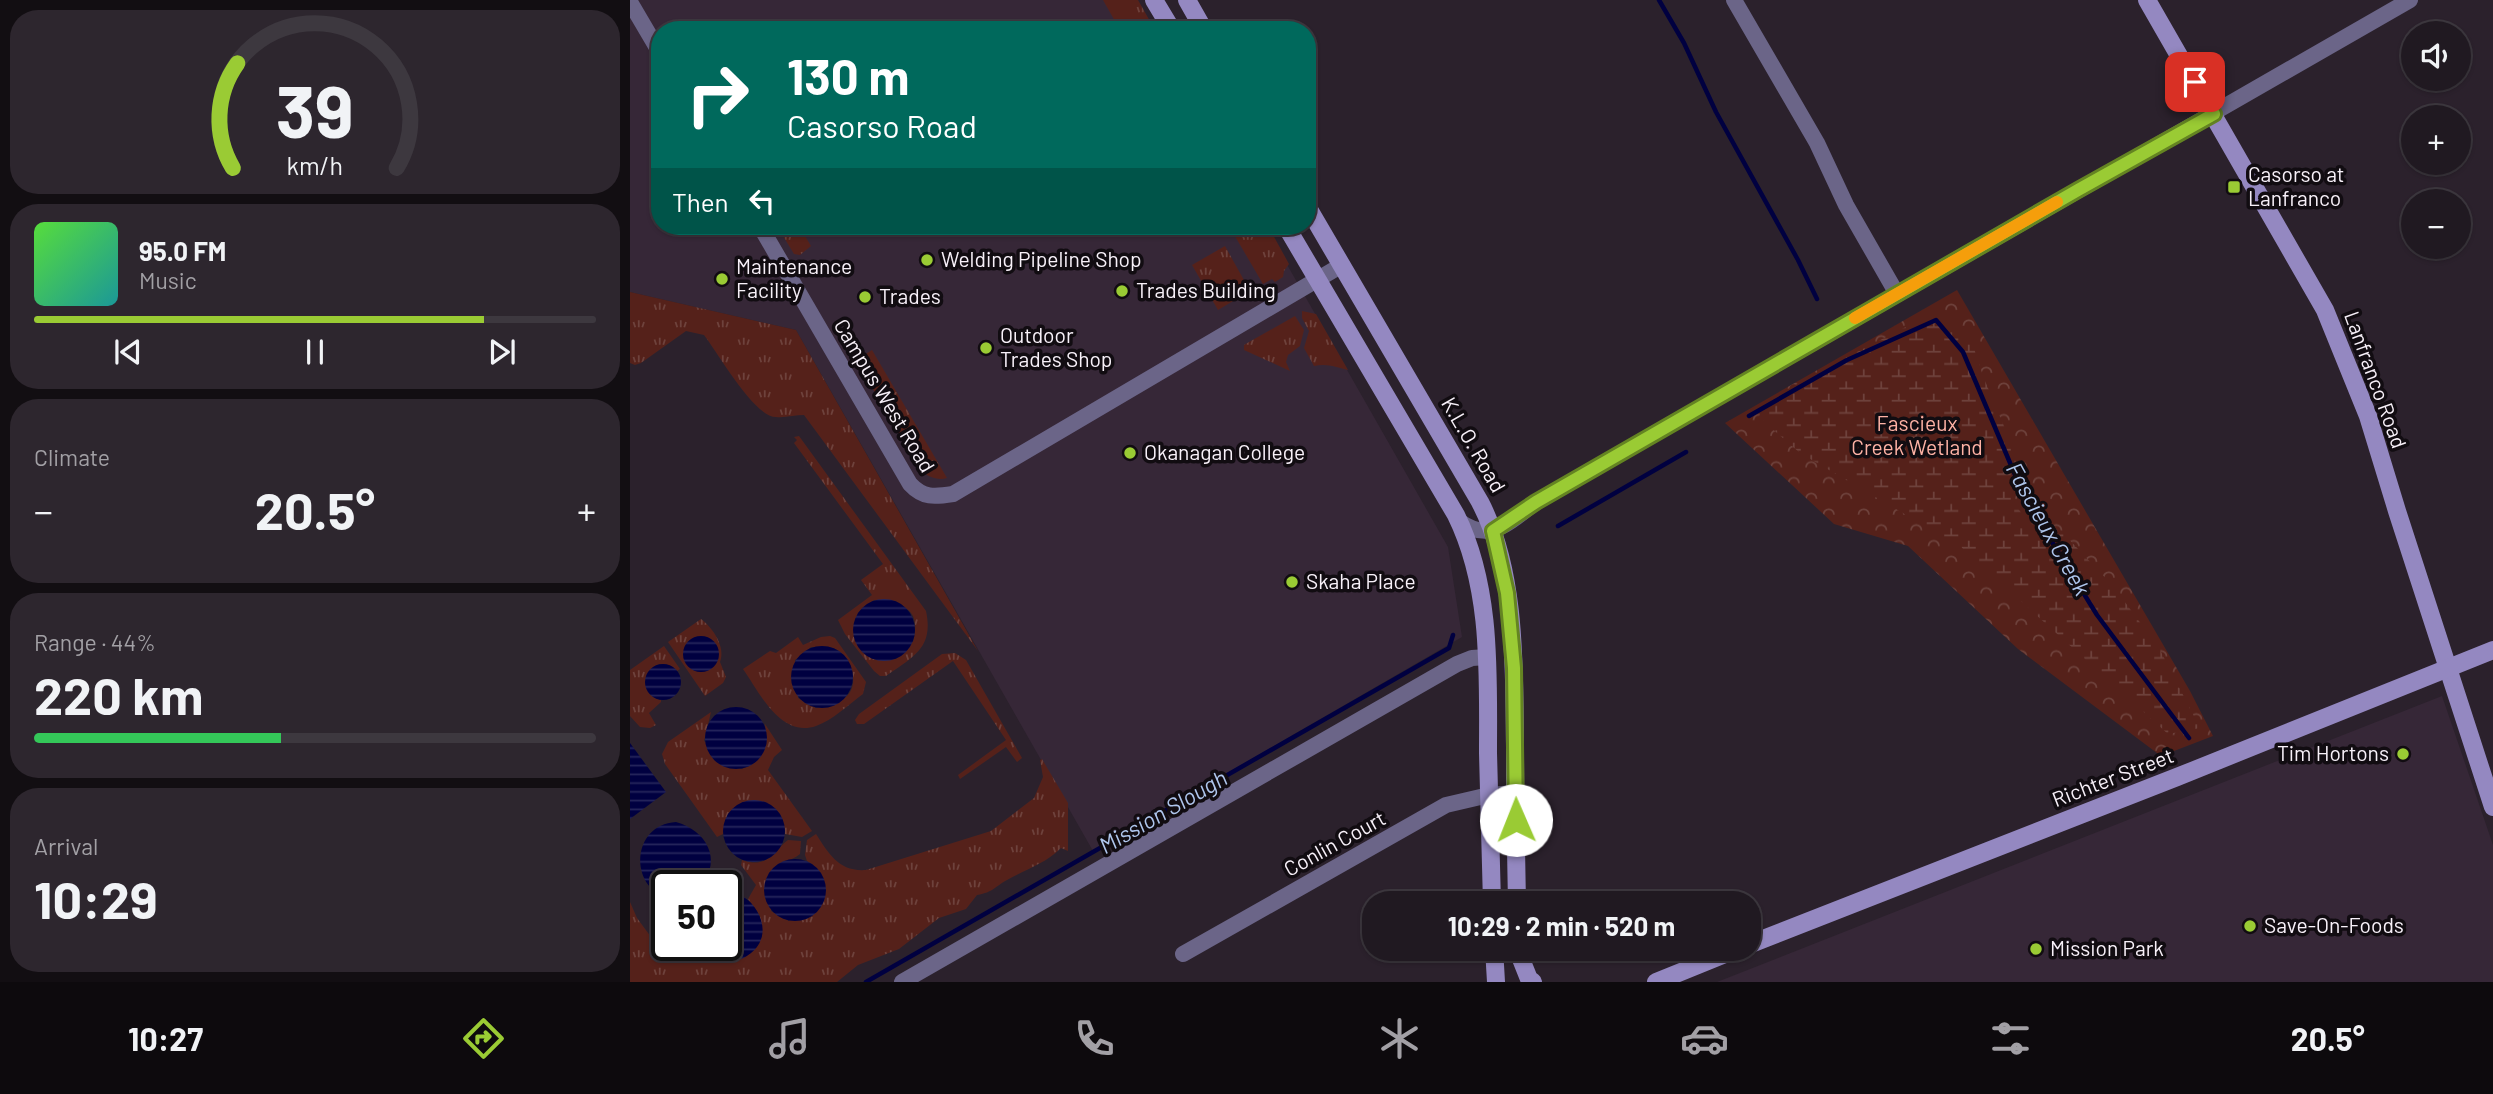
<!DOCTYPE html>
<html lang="en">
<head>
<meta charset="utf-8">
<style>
	body { margin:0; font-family:Barlow,sans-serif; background:#2d262e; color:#f1f3f6; height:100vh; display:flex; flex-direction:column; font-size:26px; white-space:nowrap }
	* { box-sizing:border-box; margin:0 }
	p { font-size:23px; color:#a2a0a5 }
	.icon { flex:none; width:38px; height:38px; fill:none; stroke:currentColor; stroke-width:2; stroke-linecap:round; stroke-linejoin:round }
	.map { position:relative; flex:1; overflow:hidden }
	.panel { display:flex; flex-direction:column; gap:10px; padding:10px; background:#120e12; width:630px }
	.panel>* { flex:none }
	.guide { position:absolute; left:21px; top:21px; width:665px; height:214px; border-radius:28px; box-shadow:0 2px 5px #0004,0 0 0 2px #3d383f; background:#00695c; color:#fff; overflow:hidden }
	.tools { position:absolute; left:1771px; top:21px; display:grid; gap:14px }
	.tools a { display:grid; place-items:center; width:70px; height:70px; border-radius:50%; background:#201921; box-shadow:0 2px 5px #0004,0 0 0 2px #3d383f; font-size:35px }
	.speed { position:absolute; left:21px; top:870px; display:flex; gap:14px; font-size:35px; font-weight:700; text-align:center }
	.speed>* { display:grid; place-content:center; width:91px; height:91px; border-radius:50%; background:#201921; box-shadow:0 2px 5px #0004,0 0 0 2px #3d383f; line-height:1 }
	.speed .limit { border:4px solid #111; border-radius:10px; background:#fff; color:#111 }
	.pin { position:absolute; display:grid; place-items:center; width:60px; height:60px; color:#fff; margin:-30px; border-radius:14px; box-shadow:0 4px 10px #0006 }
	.me { position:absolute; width:77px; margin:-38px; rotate:359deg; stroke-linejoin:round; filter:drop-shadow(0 0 5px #0008) }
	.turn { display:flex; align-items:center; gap:24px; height:147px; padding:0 21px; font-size:32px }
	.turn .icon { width:91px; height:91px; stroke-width:2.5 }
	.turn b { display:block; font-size:49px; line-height:60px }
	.then { display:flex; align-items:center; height:66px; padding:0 21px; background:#0003; gap:14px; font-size:26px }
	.big { font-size:52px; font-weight:700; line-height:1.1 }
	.panel .card { flex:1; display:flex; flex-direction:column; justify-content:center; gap:10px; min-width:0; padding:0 24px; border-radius:28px; background:#2d262e }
	.panel .dial { align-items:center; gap:0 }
	.dial svg { height:182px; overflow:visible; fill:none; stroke:#3d383f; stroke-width:7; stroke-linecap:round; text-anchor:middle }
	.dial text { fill:#f1f3f6; stroke:none }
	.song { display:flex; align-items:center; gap:21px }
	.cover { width:84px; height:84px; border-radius:10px; background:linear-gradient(135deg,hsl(110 70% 55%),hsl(180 70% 35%)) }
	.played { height:7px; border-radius:4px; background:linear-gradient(90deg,#9acb34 80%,#3d383f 80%) }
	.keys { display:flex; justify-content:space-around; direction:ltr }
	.heat { display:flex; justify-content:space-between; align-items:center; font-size:38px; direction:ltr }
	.charge { height:10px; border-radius:5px; background:linear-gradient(90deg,#34c759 44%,#3d383f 0) }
	.trip { position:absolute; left:732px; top:891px; width:399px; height:70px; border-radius:28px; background:#201921; box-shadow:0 2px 5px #0004,0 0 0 2px #3d383f; font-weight:700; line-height:70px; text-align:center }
	.tab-bar { display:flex; height:112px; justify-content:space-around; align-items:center; background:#0d0a0d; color:#a2a0a5 }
	.tab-bar .icon { width:49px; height:49px }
	.tab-bar .current { color:#9acb34 }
	.tab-bar b { font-size:32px; color:#f1f3f6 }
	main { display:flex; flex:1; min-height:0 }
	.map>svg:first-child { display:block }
	.built { fill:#362737 }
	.grass { fill:url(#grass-tufts); fill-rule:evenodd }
	.forest { fill:url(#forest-crowns) }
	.wetland { fill:url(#wetland-marsh) }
	.water { fill:url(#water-rules) }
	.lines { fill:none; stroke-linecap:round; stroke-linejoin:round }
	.stream { stroke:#000040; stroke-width:4.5 }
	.street { stroke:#6b6588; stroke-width:16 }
	.secondary { stroke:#9488c1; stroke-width:18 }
	.route-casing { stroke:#648422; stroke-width:18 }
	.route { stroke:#9acb34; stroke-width:12 }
	.slow { stroke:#f59e0b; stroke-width:12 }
	.poi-dot { fill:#9acb34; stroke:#110c11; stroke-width:2.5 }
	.labels { text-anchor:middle; stroke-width:7; stroke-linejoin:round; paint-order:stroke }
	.poi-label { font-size:21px; fill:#f8f1f9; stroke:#110c11; text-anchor:start }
	.street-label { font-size:21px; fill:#f8f1f9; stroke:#110c11 }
	.park-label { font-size:21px; fill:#feb2a5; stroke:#110c11 }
	.water-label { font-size:23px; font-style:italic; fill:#afc6ed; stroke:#110c11 }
</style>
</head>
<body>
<main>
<section class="panel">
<div class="card dial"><svg viewBox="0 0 100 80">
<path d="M14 69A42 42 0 1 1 86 69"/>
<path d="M14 69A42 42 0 0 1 16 23" stroke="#9acb34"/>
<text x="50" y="56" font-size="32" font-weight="700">39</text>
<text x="50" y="72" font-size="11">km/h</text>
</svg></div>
<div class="card">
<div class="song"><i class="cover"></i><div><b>95.0 FM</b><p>Music</p></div></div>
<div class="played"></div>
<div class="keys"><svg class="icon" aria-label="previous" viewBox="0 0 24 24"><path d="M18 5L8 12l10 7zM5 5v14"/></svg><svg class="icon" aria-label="pause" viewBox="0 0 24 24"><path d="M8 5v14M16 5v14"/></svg><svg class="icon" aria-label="next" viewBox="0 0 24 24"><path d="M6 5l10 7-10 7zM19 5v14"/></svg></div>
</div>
<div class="card"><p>Climate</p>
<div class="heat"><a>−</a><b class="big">20.5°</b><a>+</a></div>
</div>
<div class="card"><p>Range · 44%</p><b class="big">220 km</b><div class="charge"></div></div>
<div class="card"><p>Arrival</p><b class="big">10:29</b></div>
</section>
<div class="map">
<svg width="1863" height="982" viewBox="0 0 1863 982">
	<defs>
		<pattern id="grass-tufts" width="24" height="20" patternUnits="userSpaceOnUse" patternTransform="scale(1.75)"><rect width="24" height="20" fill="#55211a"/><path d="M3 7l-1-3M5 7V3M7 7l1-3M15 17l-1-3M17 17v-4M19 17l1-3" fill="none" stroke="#6e423c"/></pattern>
		<pattern id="forest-crowns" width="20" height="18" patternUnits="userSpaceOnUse" patternTransform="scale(1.75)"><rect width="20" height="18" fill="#55211a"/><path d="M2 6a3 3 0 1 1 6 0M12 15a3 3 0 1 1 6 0" fill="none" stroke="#6e423c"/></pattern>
		<pattern id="wetland-marsh" width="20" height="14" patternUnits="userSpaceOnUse" patternTransform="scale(1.75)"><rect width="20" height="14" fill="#55211a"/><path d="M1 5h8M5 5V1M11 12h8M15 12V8" fill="none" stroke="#6e423c"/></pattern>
		<pattern id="water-rules" width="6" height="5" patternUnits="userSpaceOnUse" patternTransform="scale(1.75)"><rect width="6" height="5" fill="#000040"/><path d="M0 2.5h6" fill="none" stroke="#26265c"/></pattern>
	</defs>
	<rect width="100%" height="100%" fill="#2b212c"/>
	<g class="built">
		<polygon points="0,0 507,0 524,30 30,30 30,226 635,226 818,547 832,637 463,851 166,330 0,292"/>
		<polygon points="1812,696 1863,845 1863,982 1087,982"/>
	</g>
	<g class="grass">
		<polygon points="473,0 508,0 525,30 490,30"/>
		<polygon points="147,226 169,226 181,246 170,255 164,254"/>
		<polygon points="599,226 638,226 659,264 654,271 653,277 645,282 642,279 633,284"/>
		<polygon points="595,246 620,291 588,310 562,265"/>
		<path d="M0 292 166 330 348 651 174 415C165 415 155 418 146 417 124 417 88 353 74 335L56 331 11 363 5 365 0 363Z"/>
		<path d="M672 311 686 314 718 370C706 367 697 363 684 366L674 348 679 331 672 318Z"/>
		<polygon points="665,316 674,330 670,346 658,355 656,362 660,371 614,350 614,345 619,342"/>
		<path d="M242 350 317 478C308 481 298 477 290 470L226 360Z"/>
		<path d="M169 436 296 611C304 648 283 657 256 676H250L244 671 215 634 208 620 242 595 231 580 253 564 164 443 167 440 164 437ZM244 600C272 605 292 606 283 642L228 613Z"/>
		<path d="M71 619C83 628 96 647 90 662L96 677 93 683 75 696 38 642Z"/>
		<path d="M200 636 205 638 236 682 233 694C219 704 203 720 186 726 150 738 130 693 113 669L140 651 146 653 168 637 173 645 191 637ZM181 647C188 647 197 646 203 648 222 655 232 688 213 699 205 703 194 705 186 708L168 698 165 660Z"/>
		<path d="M34 646 50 669 47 671C22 647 0 691 31 700V702L19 713 26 725 20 728 10 727 0 716V670Z"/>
		<polygon points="325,653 336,660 392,758 387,762 376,747 330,779 328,775 376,740 323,661 234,724 227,724 225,720 229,714 312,654"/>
		<path d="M81 712 74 741 111 769C134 762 138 747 135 724L152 750 144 757 138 770 182 831 172 837 155 834C153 804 138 805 113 802L98 814 93 834 87 837 35 764 32 754 38 742Z"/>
		<path d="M412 759 438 803V851L431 848C415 864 396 869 377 880 364 887 364 892 347 895L336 909 309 918 269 949 228 965 207 982H0V902L7 918 35 956 52 945H61L70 958 132 937 130 916 118 899 126 885 111 865 112 860C138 869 142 852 158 840L171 841 170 854C160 862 148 862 139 873L141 911 159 921 183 865 177 861 175 855 177 840 186 834C199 854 209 872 236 870L361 831 404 798 413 777 410 760Z"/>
	</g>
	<polygon class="forest" points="1327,290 1560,691 1583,736 1531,756 1388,649 1278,546 1204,524 1095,423"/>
	<polygon class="wetland" points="1303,313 1339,333 1353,376 1386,455 1384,503 1395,518 1431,531 1483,586 1529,648 1570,728 1538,734 1331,547 1170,453 1129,417 1133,404 1186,373"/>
	<g class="water">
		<circle cx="254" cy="630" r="31"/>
		<circle cx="71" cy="654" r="18"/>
		<circle cx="192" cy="677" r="31"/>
		<circle cx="33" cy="682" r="18"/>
		<circle cx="106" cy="738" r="31"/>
		<polygon points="0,743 36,792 0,819"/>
		<circle cx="124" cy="831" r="31"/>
		<path d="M46 822C76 830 93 860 71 885L37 886V897C0 888 0 825 46 822Z"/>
		<circle cx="165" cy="890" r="31"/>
		<path d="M96 891C110 893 120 899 127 911 152 954 87 982 61 945H96Z"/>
	</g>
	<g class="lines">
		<g class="stream">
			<polyline points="1029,0 1054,43 1086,112 1168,260 1187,299"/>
			<polyline points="1119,416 1217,360 1306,320 1333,352 1386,477 1422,542 1467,615 1559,738"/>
			<polyline points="928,526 1056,452"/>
			<polyline points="236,982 819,648 823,635"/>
		</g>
		<g class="street">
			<polyline points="1104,0 1187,143 1216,205 1267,294"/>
			<polyline points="0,2 30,53"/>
			<path d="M130 226 280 484C293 498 304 497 323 494L712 265"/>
			<path d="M829 521C860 544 880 522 906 502L1780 0"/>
			<polyline points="553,954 816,805 859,795 885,793"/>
			<polyline points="272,982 827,664 842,658 857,657"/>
		</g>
		<g class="secondary">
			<polyline points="524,0 542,30"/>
			<polyline points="557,0 574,30"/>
			<polyline points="1517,0 1695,310 1738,416 1767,511 1863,807"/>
			<path d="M677 206 850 502C887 573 884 669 885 748 885 800 886 851 887 903"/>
			<path d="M656 226 826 515C862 588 858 674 858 753 859 803 861 853 862 903"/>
			<polyline points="1118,945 1547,777 1863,650"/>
			<polyline points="864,948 866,982"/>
			<polyline points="887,949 899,979 903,982"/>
			<polyline points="1026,982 1110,948"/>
		</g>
	</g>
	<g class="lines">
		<defs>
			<polyline id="route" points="886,820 884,668 877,593 863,531 906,502 1448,190 1584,114 1565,82"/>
		</defs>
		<use href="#route" class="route-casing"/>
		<use href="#route" class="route"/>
		<polyline class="slow" points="1225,318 1427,202"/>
	</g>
	<g class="poi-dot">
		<rect x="1597" y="180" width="14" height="14" rx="3.5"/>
		<circle cx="297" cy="260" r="7"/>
		<circle cx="92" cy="279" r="7"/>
		<circle cx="492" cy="291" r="7"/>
		<circle cx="235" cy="297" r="7"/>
		<circle cx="356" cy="348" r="7"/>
		<circle cx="500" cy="453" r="7"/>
		<circle cx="662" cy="582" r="7"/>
		<circle cx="1773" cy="754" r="7"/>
		<circle cx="1620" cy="926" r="7"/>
		<circle cx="1406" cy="949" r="7"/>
	</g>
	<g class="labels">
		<g class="poi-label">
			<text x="1618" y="182">Casorso at<tspan x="1618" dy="24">Lanfranco</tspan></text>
			<text x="311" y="267">Welding Pipeline Shop</text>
			<text x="106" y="274">Maintenance<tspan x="106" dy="24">Facility</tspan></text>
			<text x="506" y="298">Trades Building</text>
			<text x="249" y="304">Trades</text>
			<text x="370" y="343">Outdoor<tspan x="370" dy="24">Trades Shop</tspan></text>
			<text x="514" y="460">Okanagan College</text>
			<text x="676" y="589">Skaha Place</text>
			<text x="1759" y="761" text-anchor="end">Tim Hortons</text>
			<text x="1634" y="933">Save-On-Foods</text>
			<text x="1420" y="956">Mission Park</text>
		</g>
		<g class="street-label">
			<text transform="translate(1745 380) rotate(70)" y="7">Lanfranco Road</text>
			<text transform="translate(254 396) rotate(59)" y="7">Campus West Road</text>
			<text transform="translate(843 445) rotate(60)" y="7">K.L.O. Road</text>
			<text transform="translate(1483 778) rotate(-21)" y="7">Richter Street</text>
			<text transform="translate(705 844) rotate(-29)" y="7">Conlin Court</text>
		</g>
		<g class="park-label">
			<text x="1287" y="431">Fascieux<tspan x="1287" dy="24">Creek Wetland</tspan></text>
		</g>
		<g class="water-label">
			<text transform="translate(1418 529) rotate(61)" y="8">Fascieux Creek</text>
			<text transform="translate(533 812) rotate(-30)" y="8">Mission Slough</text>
		</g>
	</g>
</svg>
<div class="tools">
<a><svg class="icon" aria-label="sound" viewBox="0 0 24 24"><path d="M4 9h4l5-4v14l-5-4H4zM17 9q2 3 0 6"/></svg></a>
<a>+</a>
<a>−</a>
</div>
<div class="speed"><div class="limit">50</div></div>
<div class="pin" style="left:1565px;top:82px;background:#d93025"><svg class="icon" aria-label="arrive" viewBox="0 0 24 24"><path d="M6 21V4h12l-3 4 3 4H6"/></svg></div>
<svg class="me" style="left:886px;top:820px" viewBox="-20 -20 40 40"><circle r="19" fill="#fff"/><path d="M0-13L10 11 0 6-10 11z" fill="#9acb34"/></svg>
<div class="trip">10:29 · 2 min · 520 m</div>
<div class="guide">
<div class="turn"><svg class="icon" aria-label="right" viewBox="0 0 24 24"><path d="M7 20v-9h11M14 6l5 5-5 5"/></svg><div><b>130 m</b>Casorso Road</div></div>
<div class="then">Then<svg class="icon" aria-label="left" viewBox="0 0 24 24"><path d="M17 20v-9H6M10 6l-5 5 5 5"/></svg></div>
</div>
</div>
</main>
<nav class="tab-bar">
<b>10:27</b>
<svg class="icon current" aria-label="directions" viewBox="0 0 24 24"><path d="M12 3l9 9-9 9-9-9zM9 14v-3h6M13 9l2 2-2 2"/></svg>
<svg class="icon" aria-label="music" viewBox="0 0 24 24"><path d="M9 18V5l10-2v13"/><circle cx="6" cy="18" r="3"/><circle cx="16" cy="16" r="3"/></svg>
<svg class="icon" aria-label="phone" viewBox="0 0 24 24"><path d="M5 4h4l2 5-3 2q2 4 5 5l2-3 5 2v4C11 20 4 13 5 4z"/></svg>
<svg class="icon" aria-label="climate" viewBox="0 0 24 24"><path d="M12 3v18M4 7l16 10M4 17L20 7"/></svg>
<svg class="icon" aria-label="car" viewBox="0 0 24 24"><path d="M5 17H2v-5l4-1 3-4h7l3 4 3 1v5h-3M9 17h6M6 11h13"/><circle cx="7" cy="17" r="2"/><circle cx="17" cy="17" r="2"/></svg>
<svg class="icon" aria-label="filters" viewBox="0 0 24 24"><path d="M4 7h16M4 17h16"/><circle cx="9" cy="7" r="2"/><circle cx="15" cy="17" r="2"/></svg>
<b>20.5°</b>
</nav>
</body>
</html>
